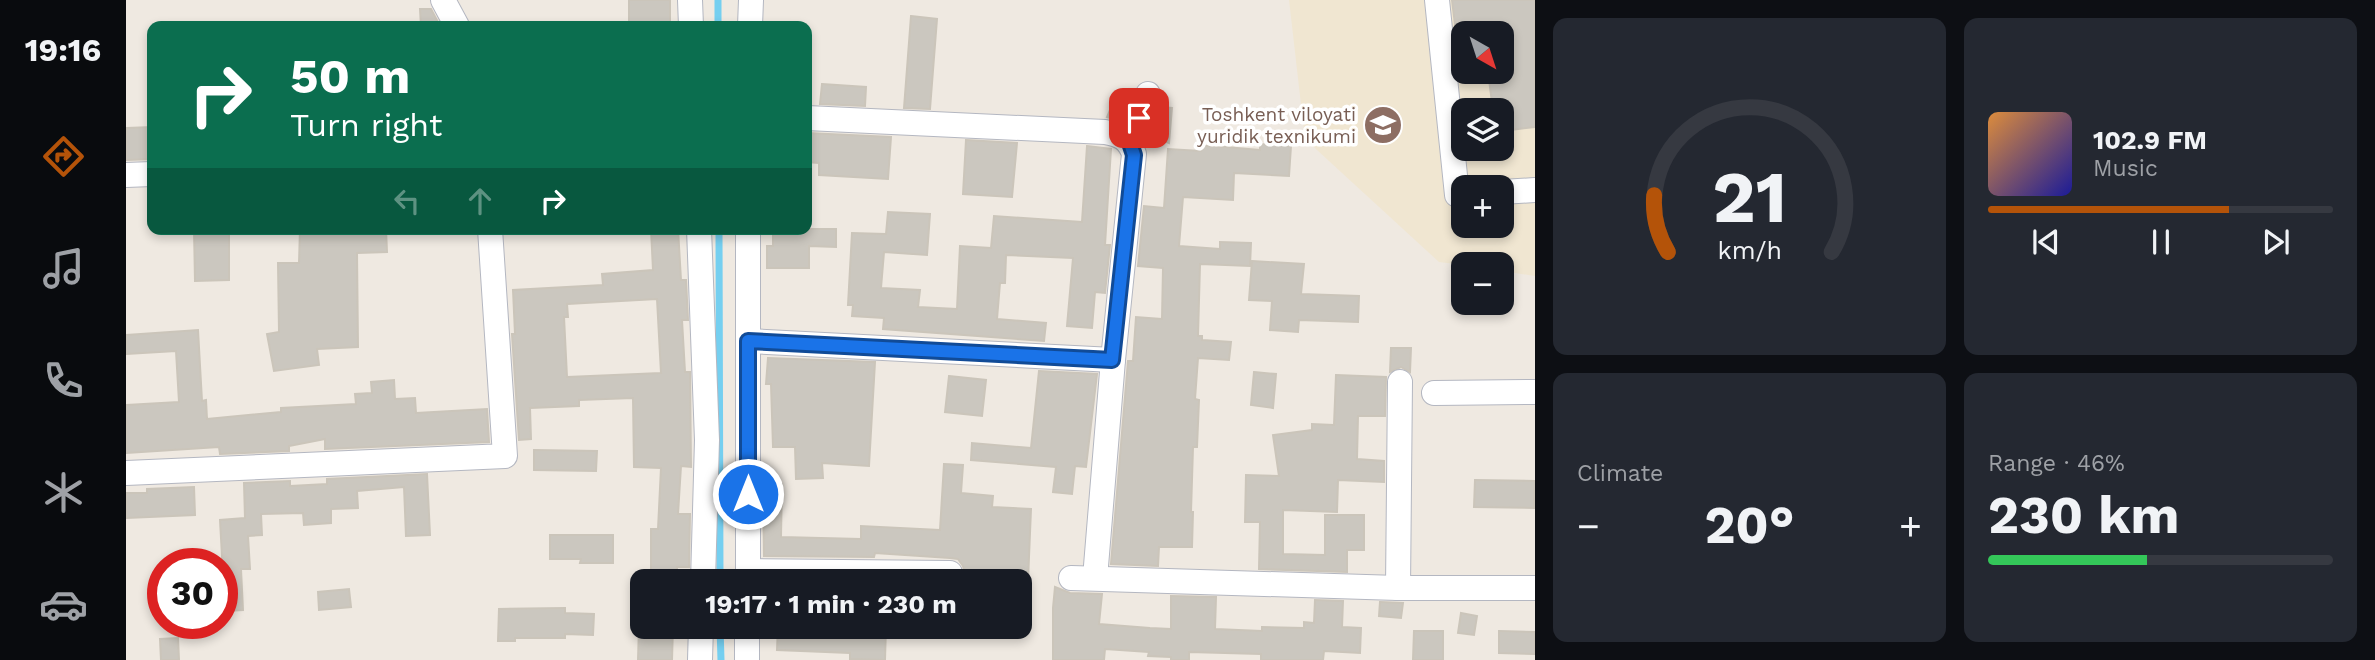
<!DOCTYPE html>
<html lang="en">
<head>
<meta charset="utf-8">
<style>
	body { margin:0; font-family:"Work Sans",sans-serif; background:#242831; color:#f1f3f6; height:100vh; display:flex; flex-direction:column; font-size:26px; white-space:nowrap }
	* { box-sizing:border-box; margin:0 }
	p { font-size:23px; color:#9ea1a6 }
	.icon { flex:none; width:38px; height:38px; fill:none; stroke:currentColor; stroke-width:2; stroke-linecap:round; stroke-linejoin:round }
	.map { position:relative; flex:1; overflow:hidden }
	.sheet { display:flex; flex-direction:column; gap:18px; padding:18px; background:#0d0f14; width:840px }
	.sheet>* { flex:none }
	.guide { position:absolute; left:21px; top:21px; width:665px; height:214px; border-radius:14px; box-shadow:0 4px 10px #0003; background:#0b6e4f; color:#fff; overflow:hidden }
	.needle { width:46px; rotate:141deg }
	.tools { position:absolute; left:1325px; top:21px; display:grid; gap:14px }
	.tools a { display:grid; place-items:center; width:63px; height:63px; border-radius:14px; background:#171b24; box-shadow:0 4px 10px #0003; font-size:35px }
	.speed { position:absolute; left:21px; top:548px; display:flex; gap:14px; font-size:35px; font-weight:700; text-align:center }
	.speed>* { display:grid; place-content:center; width:91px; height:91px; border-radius:50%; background:#171b24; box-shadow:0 4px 10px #0003; line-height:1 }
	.speed .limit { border:10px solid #d22; background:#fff; color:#111 }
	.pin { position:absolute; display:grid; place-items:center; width:60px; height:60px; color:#fff; margin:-30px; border-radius:14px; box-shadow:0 4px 10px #0006 }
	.me { position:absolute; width:77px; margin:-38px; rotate:0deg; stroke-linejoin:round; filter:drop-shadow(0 0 5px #0008) }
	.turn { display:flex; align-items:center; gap:24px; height:147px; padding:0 28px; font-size:32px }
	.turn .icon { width:91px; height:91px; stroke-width:2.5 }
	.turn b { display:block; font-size:49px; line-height:60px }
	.lanes { display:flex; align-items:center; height:66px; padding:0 28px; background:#0003; justify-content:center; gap:35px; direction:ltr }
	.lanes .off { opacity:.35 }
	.big { font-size:52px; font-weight:700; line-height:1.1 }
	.sheet .widget { flex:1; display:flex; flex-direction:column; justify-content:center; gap:10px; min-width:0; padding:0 24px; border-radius:14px; background:#242831 }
	.sheet .dial { align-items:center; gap:0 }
	.dial svg { height:182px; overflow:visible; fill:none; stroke:#363941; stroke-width:7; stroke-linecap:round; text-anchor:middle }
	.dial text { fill:#f1f3f6; stroke:none }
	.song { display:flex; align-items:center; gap:21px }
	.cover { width:84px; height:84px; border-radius:10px; background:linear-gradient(135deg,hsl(30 70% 55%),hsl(240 70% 35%)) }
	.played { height:7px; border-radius:4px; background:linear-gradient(90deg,#b45309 70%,#363941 70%) }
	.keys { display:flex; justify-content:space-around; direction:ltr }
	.heat { display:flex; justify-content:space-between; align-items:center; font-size:38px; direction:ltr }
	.charge { height:10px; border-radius:5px; background:linear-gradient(90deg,#34c759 46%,#363941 0) }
	.sheet .tiles { flex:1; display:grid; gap:18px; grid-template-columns:repeat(2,1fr) }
	.trip { position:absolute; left:504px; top:569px; width:402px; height:70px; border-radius:14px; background:#171b24; box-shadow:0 4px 10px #0003; font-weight:700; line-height:70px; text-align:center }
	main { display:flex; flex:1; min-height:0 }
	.dock { display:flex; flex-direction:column; width:126px; justify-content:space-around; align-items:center; background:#090b0e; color:#9ea1a6 }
	.dock .icon { width:49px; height:49px }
	.dock .active { color:#b45309 }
	.dock b { font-size:32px; color:#f1f3f6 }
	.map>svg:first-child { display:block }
	.education { fill:#f0e6d1; fill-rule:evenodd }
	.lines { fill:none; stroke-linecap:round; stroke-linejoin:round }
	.stream { stroke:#75cff0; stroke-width:7 }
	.building { fill:#cbc7bf; stroke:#cbc5ba; stroke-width:2; fill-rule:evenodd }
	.minor-casing { stroke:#b4b7c1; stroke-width:26 }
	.minor { stroke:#fff; stroke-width:24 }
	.route-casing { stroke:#114b97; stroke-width:18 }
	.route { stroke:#1a73e8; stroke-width:12 }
	.labels { text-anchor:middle; stroke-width:7; stroke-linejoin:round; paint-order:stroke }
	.education-label { font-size:19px; fill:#785e54; stroke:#fff; text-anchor:end }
</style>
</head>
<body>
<main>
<nav class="dock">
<b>19:16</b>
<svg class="icon active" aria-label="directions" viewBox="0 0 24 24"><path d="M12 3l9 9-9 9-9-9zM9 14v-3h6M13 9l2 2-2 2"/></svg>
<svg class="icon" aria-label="music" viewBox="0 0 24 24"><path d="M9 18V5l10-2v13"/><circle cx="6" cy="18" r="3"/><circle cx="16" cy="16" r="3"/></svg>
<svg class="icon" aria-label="phone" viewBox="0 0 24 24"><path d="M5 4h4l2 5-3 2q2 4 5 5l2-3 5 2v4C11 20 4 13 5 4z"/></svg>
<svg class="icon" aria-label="climate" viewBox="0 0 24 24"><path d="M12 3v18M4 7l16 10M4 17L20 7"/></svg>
<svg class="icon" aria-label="car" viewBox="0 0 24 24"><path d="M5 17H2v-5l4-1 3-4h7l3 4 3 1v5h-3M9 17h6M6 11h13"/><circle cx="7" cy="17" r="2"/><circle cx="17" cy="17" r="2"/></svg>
</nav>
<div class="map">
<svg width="1409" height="660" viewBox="0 0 1409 660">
	<rect width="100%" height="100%" fill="#efe9e1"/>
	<path class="education" d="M1163 0H1409V276L1376 271V264L1337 265 1313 262 1179 139ZM1337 33H1376V72H1337ZM1337 110H1376V149H1337ZM1337 187H1376V226H1337Z"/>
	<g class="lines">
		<g class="stream">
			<polyline points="592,0 592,26"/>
			<polyline points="593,229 594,581"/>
			<polyline points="594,626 595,660"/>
		</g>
	</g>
	<g class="building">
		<rect x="503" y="0" width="41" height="26"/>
		<polygon points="1326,0 1409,0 1409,127 1376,131 1376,110 1367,110 1362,72 1376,72 1376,33 1330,33"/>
		<polygon points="294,9 305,9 314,26 295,26"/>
		<polygon points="785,16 811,19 804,109 778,108"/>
		<polygon points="696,84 740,87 739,106 694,104"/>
		<polygon points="987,103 1002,104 996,121 981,117"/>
		<polygon points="1033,107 1046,108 1043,143 1023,135"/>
		<polygon points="26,127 26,159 0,160 0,128"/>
		<polygon points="681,133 765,137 762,179 693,175 693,163 681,162"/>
		<polygon points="840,140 891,143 886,197 837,194"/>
		<polygon points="1134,144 1165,146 1163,176 1108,173 1107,200 1057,197 1053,246 1094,249 1094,242 1125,243 1124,266 1074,264 1072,336 1076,336 1076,340 1105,342 1103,360 1072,358 1069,399 1073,400 1071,447 1067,447 1065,512 1067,512 1066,547 1033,547 1032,566 985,564 1002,361 1007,361 1010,317 1036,319 1037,268 1012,266 1018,206 1038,208 1042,149 1075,151 1076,146 1088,146 1134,150"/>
		<polygon points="961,146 985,149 979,245 984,245 979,293 969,292 966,328 941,326 947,258 880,255 879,283 874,283 871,319 920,323 918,341 757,329 758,318 726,316 727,305 722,305 726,233 760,234 762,212 804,214 801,255 758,252 755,288 794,290 792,307 831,309 834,246 865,248 868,216 956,222"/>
		<polygon points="68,229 103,229 103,280 69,281"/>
		<polygon points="174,229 260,229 261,252 231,253 232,347 191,349 193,365 148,371 141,334 153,332 152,263 173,263"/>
		<path d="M525 229H552L555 280H560L562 320H556L559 372H564L565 467 555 466 552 514H564L563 567H551V581H525V529H532L535 468 508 467 507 398 453 400V406L404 408 405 439 393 440 386 334H389L387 290 477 285 476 274 527 270ZM531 299 535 373 441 377 438 317H442L441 304Z"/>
		<polygon points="647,229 710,229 710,247 683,246 683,268 641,268 641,246 647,246"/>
		<polygon points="1126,261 1178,264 1175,294 1233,296 1232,322 1173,320 1172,332 1144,330 1146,301 1123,300"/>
		<polygon points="72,330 76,401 80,400 81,419 155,412 155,408 230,404 229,394 246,393 245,382 268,380 269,399 289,398 290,413 361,409 363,442 199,449 199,439 163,446 163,451 94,454 93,447 0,453 0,405 53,402 50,351 0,354 0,335"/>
		<polygon points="1265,348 1285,348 1284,372 1275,367 1264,372"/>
		<polygon points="642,358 749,362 743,466 696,463 697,478 670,479 669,447 647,447 645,384 640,384"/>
		<polygon points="913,371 971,374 960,467 949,466 946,494 927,492 930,467 845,460 846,443 905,448"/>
		<polygon points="1128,372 1150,374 1147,408 1125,405"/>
		<polygon points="1210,375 1260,377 1259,416 1232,416 1231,459 1258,461 1258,482 1212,480 1211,512 1157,510 1157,554 1199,555 1199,515 1238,515 1238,550 1221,550 1221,572 1133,569 1134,522 1119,522 1120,475 1153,476 1147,435 1186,430 1186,424 1208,425"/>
		<polygon points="823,376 860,380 856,416 819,412"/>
		<polygon points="408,450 471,451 470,471 408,470"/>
		<polygon points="818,464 837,465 835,493 867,496 866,507 905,509 902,581 836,581 839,574 837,566 832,559 824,558 749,553 748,557 638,556 637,484 656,484 655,537 735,539 735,526 814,530"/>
		<polygon points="301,474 304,535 280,536 278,487 231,491 232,508 205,509 205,523 178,525 177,513 135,514 136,535 122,536 124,569 115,569 117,610 99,611 94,520 119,518 118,483 164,481 164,486 201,484 201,479"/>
		<polygon points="1349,480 1409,481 1408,508 1348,507"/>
		<polygon points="68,487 69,515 0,518 0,493 21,493 21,489"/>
		<polygon points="424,535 487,535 487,563 454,563 455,559 424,559"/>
		<polygon points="929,587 944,593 976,594 973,624 1024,628 1045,629 1045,596 1090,597 1089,629 1136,631 1136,627 1178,628 1178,622 1188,623 1189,600 1217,601 1216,627 1235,628 1234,653 1198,651 1197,660 1135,660 1135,654 1063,652 1063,660 1045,660 1045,657 1022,656 1023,652 979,649 978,660 927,660 927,608"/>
		<polygon points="223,589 225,607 193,610 192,592"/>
		<polygon points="1254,602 1277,603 1275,618 1253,616"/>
		<polygon points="439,608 439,613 468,614 467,635 439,634 439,638 389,638 389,641 372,641 373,609"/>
		<polygon points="1335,613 1351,616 1348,635 1332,633"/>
		<polygon points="513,626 547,626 546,660 512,660"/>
		<polygon points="652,626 760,626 759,660 724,659 724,653 651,650"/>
		<polygon points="1288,631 1317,631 1317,660 1287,660"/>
		<polygon points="1373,631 1409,632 1409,654 1373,653"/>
		<polygon points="52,638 53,660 35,660 34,639"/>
	</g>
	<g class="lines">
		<defs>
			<g id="minor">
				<polyline points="317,0 331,26"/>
				<polyline points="564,0 565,26"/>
				<polyline points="1311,0 1331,195 1337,194"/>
				<polyline points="624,26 625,0"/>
				<path d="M681 118 979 132C995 135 1003 139 1008 154L987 360 969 578"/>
				<polyline points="1004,143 1022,94"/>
				<polyline points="0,175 26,174"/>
				<polyline points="1376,192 1409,190"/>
				<polyline points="573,229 581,440 577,581"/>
				<polyline points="622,341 987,360"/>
				<polyline points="1308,393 1409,392"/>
				<polyline points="0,473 379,456 364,229"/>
				<polyline points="622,571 824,573"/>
				<polyline points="945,578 1272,588 1409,588"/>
				<polyline points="622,581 622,229"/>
				<polyline points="1272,588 1274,382"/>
				<polyline points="574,660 575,626"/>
				<polyline points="621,660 621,626"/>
			</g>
		</defs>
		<use href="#minor" class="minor-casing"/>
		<use href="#minor" class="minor"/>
	</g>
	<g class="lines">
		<defs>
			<polyline id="route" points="622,494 622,341 986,360 1008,155 1004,143 1013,118"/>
		</defs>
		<use href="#route" class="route-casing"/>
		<use href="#route" class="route"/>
	</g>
	<defs>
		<symbol id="university-disc" viewBox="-11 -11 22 22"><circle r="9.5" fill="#8d6e63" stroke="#fff"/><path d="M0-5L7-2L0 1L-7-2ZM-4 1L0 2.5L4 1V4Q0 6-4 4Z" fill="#fff"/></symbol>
	</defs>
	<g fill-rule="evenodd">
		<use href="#university-disc" x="1235" y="103" width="44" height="44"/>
	</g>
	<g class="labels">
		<g class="education-label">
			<text x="1230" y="121">Toshkent viloyati<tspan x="1230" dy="22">yuridik texnikumi</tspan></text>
		</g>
	</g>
</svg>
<div class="tools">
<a><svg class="needle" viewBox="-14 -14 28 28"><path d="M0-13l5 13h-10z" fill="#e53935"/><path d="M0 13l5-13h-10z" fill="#9ea1a6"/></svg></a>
<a><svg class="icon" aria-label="layers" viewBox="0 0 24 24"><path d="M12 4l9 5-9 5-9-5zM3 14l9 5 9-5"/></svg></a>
<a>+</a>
<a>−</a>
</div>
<div class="speed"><div class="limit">30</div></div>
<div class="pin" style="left:1013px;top:118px;background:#d93025"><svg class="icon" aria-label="arrive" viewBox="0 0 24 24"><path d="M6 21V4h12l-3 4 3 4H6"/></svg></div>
<svg class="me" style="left:622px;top:494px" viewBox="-20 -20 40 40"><circle r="17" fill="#1a73e8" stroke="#fff" stroke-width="3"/><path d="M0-11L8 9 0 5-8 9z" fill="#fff"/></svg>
<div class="trip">19:17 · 1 min · 230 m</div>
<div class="guide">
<div class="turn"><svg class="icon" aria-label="right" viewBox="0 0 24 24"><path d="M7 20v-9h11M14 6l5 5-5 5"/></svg><div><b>50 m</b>Turn right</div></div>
<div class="lanes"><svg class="icon off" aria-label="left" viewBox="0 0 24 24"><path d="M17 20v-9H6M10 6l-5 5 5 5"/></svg><svg class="icon off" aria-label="ahead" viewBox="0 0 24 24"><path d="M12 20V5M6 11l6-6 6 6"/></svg><svg class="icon" aria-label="right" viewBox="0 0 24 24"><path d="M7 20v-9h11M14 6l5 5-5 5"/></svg></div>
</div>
</div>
<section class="sheet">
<div class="tiles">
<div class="widget dial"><svg viewBox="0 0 100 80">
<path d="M14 69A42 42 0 1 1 86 69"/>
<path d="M14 69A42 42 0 0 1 8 44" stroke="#b45309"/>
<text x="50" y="56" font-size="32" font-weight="700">21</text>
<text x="50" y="72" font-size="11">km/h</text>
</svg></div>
<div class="widget">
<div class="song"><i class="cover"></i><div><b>102.9 FM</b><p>Music</p></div></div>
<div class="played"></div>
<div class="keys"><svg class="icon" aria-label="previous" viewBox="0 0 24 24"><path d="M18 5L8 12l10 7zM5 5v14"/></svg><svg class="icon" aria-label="pause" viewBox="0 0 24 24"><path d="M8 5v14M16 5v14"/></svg><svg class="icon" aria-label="next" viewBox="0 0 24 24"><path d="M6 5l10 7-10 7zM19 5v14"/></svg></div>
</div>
<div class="widget"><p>Climate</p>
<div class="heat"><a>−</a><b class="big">20°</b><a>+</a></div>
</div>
<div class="widget"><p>Range · 46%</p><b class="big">230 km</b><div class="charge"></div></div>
</div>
</section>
</main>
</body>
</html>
